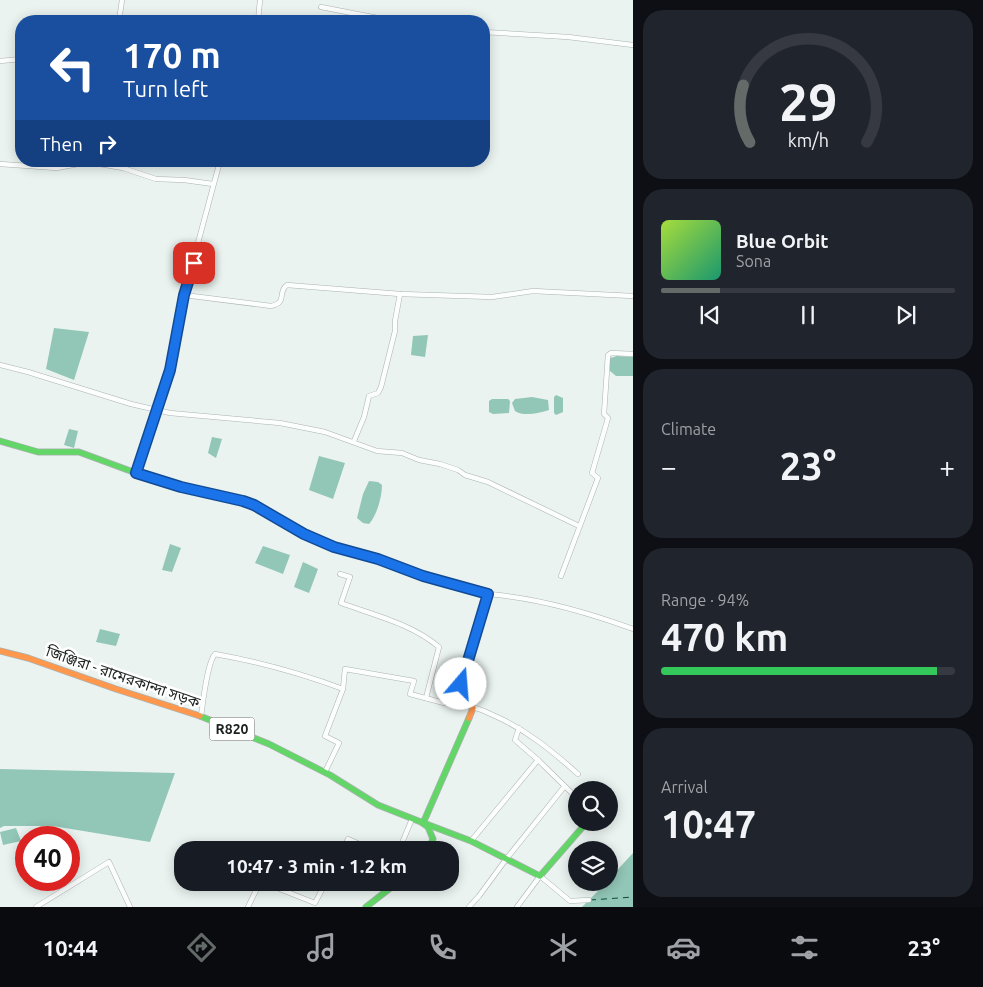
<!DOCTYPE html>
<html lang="en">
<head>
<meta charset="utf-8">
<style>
	body { margin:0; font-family:Ubuntu,"Noto Sans Bengali",sans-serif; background:#20242c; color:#f1f3f6; height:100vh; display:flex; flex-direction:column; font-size:19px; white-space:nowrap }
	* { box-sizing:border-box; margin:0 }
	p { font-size:16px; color:#9ea1a6 }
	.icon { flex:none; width:28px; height:28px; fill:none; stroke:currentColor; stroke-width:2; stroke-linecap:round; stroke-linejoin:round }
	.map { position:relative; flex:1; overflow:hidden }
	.details { display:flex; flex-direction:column; gap:10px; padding:10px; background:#0d0f14; width:350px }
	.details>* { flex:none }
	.hud { position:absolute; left:15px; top:15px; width:475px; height:152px; border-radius:20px; box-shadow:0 2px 12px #0003; background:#1a4fa0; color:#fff; overflow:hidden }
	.buttons { position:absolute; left:568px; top:781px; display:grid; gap:10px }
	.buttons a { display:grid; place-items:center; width:50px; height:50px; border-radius:50%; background:#171b24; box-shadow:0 2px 12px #0003; font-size:25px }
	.speed { position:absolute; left:15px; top:826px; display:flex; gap:10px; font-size:25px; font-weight:700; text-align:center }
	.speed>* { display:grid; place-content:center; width:65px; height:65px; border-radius:50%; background:#171b24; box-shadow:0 2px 12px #0003; line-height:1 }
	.speed .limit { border:8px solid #d22; background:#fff; color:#111 }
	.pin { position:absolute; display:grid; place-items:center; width:42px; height:42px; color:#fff; margin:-21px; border-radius:10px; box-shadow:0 2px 8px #0006 }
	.me { position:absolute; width:55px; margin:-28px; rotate:18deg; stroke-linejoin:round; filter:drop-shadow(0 0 4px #0008) }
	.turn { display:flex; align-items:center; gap:18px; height:105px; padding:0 25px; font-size:22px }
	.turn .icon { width:65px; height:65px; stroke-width:2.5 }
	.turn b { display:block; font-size:35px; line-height:42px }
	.then { display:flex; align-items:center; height:48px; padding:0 25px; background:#0003; gap:10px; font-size:19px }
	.big { font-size:38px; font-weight:600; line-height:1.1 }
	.details .widget { flex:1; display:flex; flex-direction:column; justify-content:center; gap:8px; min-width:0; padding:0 18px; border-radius:20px; background:#20242c }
	.details .dial { align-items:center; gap:0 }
	.dial svg { height:130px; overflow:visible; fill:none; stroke:#363941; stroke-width:7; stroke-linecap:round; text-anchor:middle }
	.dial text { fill:#f1f3f6; stroke:none }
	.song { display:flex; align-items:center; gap:15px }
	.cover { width:60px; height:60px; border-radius:8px; background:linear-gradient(135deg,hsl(80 70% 55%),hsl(160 70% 35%)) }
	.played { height:5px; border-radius:2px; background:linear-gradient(90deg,#636a68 20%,#363941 20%) }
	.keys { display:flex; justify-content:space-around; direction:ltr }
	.heat { display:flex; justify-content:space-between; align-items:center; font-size:28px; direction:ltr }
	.charge { height:8px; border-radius:4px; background:linear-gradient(90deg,#34c759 94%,#363941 0) }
	.trip { position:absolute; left:174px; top:841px; width:285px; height:50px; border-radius:20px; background:#171b24; box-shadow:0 2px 12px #0003; font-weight:600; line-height:50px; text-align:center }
	.tabs { display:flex; height:80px; justify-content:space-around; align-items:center; background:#090b0e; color:#9ea1a6 }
	.tabs .icon { width:35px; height:35px }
	.tabs .current { color:#636a68 }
	.tabs b { font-size:22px; color:#f1f3f6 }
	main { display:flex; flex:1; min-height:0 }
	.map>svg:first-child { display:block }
	.water { fill:#92c6b6 }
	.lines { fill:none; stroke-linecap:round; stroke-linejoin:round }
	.ferry { stroke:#0c493a; stroke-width:1; stroke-dasharray:6 5; stroke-linecap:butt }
	.street-casing { stroke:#acb3b1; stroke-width:5.5 }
	.fast-casing { stroke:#acb3b1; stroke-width:7 }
	.slow-casing { stroke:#acb3b1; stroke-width:7 }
	.street { stroke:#fcfdfd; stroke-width:4.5 }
	.fast { stroke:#63d668; stroke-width:5.5 }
	.slow { stroke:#ff974d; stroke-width:5.5 }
	.route-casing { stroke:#114b97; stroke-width:12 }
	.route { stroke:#1a73e8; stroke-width:9 }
	.labels { text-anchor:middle; stroke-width:5; stroke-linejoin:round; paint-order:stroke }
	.shield { fill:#fff; stroke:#5f6462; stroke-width:1 }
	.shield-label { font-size:14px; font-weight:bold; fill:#1b211f }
	.street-label { font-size:15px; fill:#1b211f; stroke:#fff }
</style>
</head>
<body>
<main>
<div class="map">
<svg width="633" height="907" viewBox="0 0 633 907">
	<rect width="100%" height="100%" fill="#eaf3f0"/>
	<g class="water">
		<polygon points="54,328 89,332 74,380 46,369"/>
		<polygon points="428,335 425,357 411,355 413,336"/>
		<polygon points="617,356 633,357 633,376 616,376 610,371 610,358"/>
		<polygon points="556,395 563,398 563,412 556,415 554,413 554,397"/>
		<path d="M532 397 548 400 549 410C539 413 524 417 515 411L512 403 515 399Z"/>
		<polygon points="492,399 508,399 510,401 509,413 493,414 489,412 489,401"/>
		<polygon points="69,429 78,431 74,448 64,445"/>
		<polygon points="212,437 222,439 216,458 208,453"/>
		<polygon points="319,456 345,463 333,499 309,490"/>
		<path d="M369 481 378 482 382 485C382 497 377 515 369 524L363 523 357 518 363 494Z"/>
		<polygon points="170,544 181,548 172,572 162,570"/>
		<polygon points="263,546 290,555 283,574 255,563"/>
		<polygon points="303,562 318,569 309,593 294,587"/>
		<polygon points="100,629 120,634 116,646 96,642"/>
		<polygon points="0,769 175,773 150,842 53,826 4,826 0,828"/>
		<polygon points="16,828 21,841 3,845 0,832"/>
		<polygon points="633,853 633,907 582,907 606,883 609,882 609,879"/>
	</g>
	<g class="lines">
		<polyline class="ferry" points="590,900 633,897"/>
		<defs>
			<g id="street">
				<polyline points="321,7 393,21"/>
				<polyline points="119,21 122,0"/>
				<polyline points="258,21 260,0"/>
				<polyline points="484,32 568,37 633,45"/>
				<polyline points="0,61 21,59"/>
				<polyline points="0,164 57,168 78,164 94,163 123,168 156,179 184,180 213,184"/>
				<path d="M184 295 271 306C288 303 277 292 287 285L400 294 492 297 533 291 633 296"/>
				<polyline points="0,365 28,372 131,404 170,413 280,423 325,432 377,451 402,453 419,460 440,464 458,470 465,475 488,482 579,526"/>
				<polyline points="354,441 364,417 369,396 378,393 381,387 395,331 395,321 400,294"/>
				<polyline points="136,473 170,370 184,295 220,161"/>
				<path d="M340 574 350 577 341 603C374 615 412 624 439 647L426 698"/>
				<polyline points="561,576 598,478 592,473 608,418 604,414 608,355 611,353 633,354"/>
				<path d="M488 594C537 598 587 612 633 629"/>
				<path d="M473 708C480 708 488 713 495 716 527 730 552 751 578 774"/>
				<path d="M201 716C203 703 207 663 215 654 260 662 300 673 343 689L345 669 414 681 410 694 444 703 453 699H461"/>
				<polyline points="519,728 515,740 538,760 576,797"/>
				<polyline points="325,772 339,743 325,736 343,689"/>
				<polyline points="471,841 538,760"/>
				<polyline points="343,850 348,839 373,850"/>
				<polyline points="399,850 412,819"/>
				<polyline points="262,882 315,903 326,882"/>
				<polyline points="36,907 109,862 130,907"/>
				<polyline points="248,907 260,882"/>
				<polyline points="469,907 479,896 507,858 564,787"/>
				<polyline points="517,907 540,876 570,901 589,900"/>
			</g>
			<g id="fast">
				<polyline points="0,441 38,452 79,452 136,473 181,487 243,501 254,505 268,513"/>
				<polyline points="200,716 269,744 330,775 378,805 421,822 428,827 433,839 428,850"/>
				<polyline points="469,718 424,821 421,822 471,841 540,876 587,822"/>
				<polyline points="366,907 398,882"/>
			</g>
			<g id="slow">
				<polyline points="268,513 304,535 334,547 378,559 423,576 488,594 459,694 461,699 473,708 469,718"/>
				<polyline points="0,651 28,658 116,689 200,716"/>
			</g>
		</defs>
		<use href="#street" class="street-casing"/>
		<use href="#fast" class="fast-casing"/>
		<use href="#slow" class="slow-casing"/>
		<use href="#street" class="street"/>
		<use href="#fast" class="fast"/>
		<use href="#slow" class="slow"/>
	</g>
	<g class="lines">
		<defs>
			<polyline id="route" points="194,263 184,295 170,370 136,473 181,487 243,501 254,505 304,534 334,547 378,559 423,576 488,594 461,684"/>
		</defs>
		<use href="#route" class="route-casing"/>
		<use href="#route" class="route"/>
	</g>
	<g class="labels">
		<rect class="shield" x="209.5" y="717.5" width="45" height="23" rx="4"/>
		<g class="shield-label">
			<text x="232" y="734">R820</text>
		</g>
		<g class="street-label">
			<text transform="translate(123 677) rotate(19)" y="5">জিঞ্জিরা - রামেরকান্দা সড়ক</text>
		</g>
	</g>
</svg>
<div class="buttons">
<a><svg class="icon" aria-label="search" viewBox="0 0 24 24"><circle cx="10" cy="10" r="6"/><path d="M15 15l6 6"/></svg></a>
<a><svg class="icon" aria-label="layers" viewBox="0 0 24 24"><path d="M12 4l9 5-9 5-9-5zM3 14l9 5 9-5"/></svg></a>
</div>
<div class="speed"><div class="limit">40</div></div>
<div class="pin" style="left:194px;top:263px;background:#d93025"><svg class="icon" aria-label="arrive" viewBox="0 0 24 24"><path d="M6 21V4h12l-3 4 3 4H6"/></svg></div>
<svg class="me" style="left:461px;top:684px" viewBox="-20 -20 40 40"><circle r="19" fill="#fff"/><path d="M0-13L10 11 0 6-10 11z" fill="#1a73e8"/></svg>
<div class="trip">10:47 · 3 min · 1.2 km</div>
<div class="hud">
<div class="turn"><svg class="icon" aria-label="left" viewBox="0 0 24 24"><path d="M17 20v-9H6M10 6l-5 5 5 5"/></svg><div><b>170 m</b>Turn left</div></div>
<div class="then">Then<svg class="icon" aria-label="right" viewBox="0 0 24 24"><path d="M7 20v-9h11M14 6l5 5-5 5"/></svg></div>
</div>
</div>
<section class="details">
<div class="widget dial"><svg viewBox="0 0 100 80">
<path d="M14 69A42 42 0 1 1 86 69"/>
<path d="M14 69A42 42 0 0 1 10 34" stroke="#636a68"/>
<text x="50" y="56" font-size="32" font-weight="700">29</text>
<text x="50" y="72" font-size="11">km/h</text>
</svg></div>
<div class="widget">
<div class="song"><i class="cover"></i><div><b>Blue Orbit</b><p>Sona</p></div></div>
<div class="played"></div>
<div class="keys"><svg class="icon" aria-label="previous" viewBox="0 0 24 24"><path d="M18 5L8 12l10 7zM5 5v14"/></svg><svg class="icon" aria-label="pause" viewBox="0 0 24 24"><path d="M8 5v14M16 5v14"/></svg><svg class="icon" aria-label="next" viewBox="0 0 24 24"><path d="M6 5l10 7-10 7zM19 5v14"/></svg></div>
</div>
<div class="widget"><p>Climate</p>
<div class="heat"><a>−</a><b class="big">23°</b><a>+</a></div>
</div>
<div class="widget"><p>Range · 94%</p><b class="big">470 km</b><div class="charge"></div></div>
<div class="widget"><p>Arrival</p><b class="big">10:47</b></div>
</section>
</main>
<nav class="tabs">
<b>10:44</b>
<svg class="icon current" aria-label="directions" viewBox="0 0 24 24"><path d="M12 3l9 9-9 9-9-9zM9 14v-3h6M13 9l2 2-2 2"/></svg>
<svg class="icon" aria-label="music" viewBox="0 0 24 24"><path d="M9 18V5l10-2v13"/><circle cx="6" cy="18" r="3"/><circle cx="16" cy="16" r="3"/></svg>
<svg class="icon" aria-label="phone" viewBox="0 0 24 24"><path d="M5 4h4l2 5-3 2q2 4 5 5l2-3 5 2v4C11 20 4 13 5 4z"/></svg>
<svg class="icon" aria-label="climate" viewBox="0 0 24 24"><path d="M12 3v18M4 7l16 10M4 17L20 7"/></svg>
<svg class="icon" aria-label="car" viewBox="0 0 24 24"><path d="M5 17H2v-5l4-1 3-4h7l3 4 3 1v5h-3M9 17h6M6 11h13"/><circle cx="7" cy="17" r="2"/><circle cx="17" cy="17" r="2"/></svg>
<svg class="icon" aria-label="filters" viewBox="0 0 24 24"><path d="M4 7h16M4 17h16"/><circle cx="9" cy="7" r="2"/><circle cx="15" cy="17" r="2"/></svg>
<b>23°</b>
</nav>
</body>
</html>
